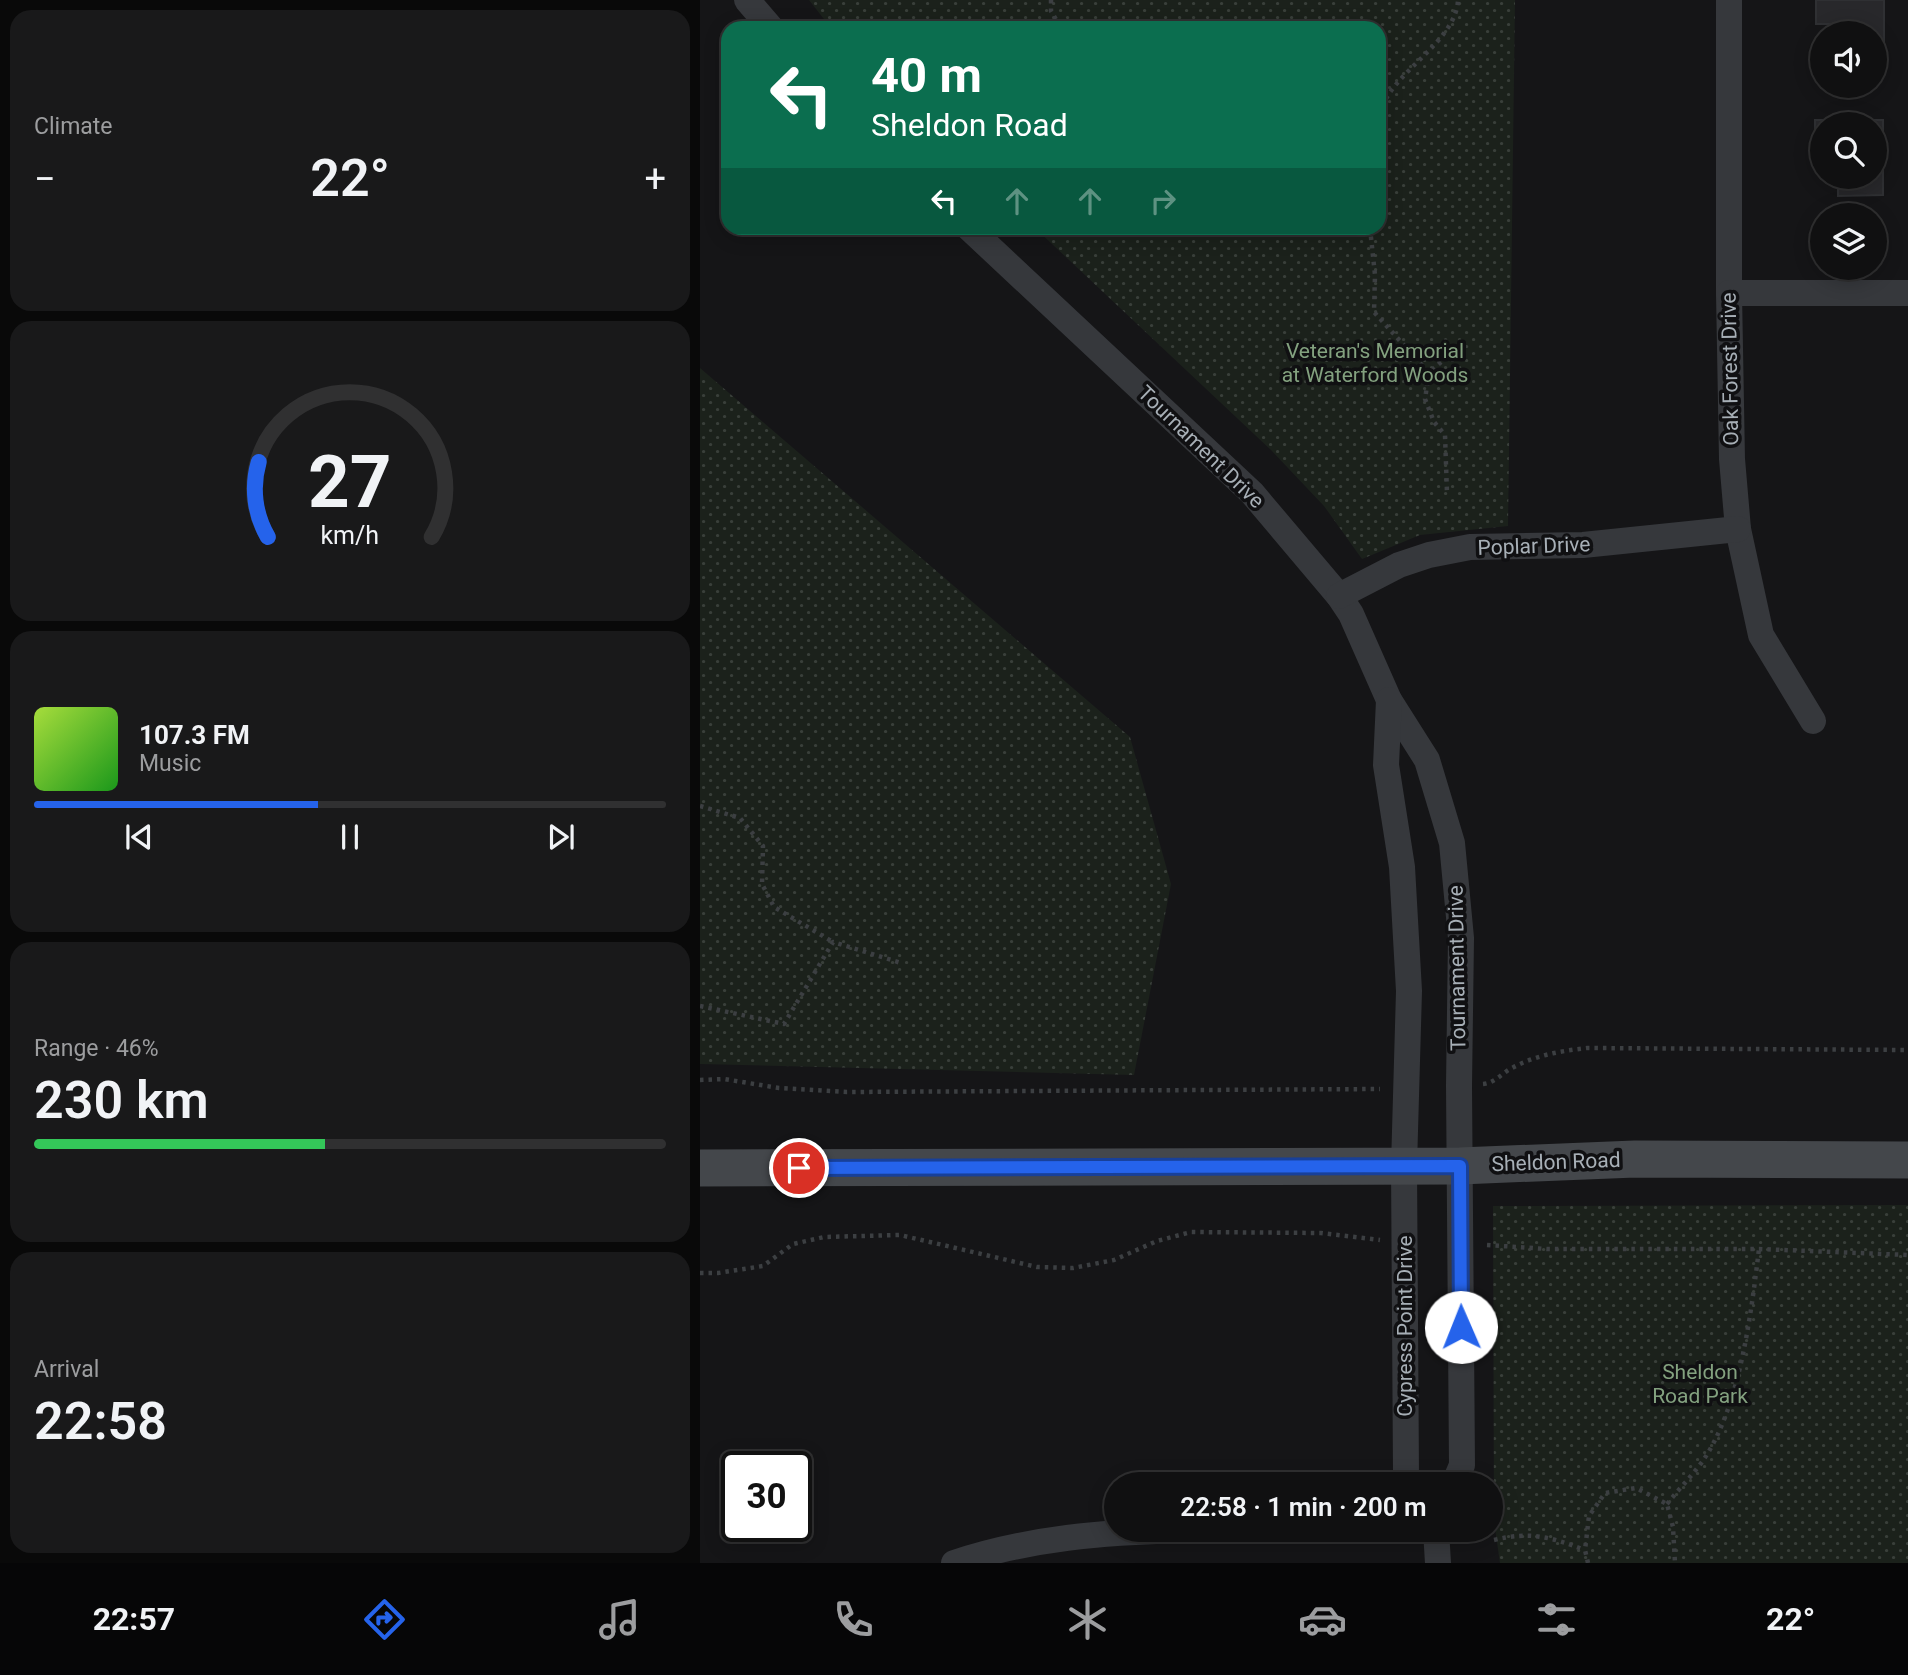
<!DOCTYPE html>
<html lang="en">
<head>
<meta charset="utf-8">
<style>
	body { margin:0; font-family:Roboto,sans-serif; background:#19191a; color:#f1f3f6; height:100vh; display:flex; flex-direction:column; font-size:26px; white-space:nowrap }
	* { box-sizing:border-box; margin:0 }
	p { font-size:23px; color:#9c9d9f }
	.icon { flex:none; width:38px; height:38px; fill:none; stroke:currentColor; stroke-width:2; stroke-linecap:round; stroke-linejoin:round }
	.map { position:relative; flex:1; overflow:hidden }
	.panel { display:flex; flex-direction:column; gap:10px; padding:10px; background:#090909; width:700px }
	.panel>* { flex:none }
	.banner { position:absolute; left:21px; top:21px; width:665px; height:214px; border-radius:21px; box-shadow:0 4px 18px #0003,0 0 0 2px #303031; background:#0b6e4f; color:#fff; overflow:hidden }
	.buttons { position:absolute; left:1110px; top:21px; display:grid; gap:14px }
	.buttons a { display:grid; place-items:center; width:77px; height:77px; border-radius:50%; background:#101011; box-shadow:0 4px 18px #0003,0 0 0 2px #303031; font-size:35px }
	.speed { position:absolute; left:21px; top:1451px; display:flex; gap:14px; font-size:35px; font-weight:700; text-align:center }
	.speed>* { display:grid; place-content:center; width:91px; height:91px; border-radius:50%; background:#101011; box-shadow:0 4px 18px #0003,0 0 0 2px #303031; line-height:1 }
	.speed .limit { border:4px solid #111; border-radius:10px; background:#fff; color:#111 }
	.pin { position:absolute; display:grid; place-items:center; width:60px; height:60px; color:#fff; margin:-30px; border:4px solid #fff; border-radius:50%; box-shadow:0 2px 7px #0007 }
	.me { position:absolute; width:77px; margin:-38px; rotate:359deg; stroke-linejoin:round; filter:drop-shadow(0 0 5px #0008) }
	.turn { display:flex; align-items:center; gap:24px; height:147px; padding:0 35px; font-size:32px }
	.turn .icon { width:91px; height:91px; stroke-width:2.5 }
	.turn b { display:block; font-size:49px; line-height:60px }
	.lanes { display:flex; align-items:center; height:66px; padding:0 35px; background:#0003; justify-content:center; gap:35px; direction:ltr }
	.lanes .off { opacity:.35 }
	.big { font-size:52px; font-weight:600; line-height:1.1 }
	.panel .widget { flex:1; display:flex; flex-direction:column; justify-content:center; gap:10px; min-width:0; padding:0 24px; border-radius:21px; background:#19191a }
	.panel .dial { align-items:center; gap:0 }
	.dial svg { height:182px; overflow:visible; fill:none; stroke:#303031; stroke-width:7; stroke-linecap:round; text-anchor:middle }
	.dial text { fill:#f1f3f6; stroke:none }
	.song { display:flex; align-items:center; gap:21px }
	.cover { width:84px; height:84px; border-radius:10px; background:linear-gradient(135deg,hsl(80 70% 55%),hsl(120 70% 35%)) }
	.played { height:7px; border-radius:4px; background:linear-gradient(90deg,#2563eb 45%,#303031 45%) }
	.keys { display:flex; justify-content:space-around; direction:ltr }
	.heat { display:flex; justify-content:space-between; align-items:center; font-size:38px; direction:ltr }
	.charge { height:10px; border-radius:5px; background:linear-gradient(90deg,#34c759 46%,#303031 0) }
	.trip { position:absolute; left:404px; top:1472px; width:399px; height:70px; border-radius:35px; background:#101011; box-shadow:0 4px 18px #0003,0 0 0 2px #303031; font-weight:600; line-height:70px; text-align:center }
	.dock { display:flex; height:112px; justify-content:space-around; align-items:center; background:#060607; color:#9c9d9f }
	.dock .icon { width:49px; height:49px }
	.dock .selected { color:#2563eb }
	.dock b { font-size:32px; color:#f1f3f6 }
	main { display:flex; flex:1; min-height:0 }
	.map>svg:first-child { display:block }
	.green { fill:url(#green-dots) }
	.building { fill:#28282b; stroke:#2f3033; stroke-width:2 }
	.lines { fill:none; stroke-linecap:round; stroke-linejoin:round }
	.path { stroke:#3c3f42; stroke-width:4.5; stroke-dasharray:3.5 5; stroke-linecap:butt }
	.street { stroke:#36383c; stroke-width:26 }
	.secondary { stroke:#44474b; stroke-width:37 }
	.route-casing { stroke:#184099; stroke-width:18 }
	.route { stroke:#2563eb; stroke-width:12 }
	.labels { text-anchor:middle; stroke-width:7; stroke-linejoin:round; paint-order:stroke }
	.park-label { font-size:21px; fill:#83a17f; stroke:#101012 }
	.street-label { font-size:21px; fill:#a7afb6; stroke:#101012 }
</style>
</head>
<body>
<main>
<section class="panel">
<div class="widget"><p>Climate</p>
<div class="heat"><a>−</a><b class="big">22°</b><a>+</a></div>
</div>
<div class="widget dial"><svg viewBox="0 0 100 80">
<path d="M14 69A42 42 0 1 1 86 69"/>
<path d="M14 69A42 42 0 0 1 10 36" stroke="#2563eb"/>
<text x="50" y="56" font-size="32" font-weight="700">27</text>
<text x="50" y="72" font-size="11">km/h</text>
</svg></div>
<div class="widget">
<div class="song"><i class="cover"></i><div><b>107.3 FM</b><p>Music</p></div></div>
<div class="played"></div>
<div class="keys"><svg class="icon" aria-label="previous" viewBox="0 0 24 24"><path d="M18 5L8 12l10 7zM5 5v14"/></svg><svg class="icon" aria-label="pause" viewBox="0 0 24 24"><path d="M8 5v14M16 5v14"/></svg><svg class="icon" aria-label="next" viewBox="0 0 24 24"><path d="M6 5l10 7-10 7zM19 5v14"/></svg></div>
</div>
<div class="widget"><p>Range · 46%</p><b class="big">230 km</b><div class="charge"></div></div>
<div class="widget"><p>Arrival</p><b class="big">22:58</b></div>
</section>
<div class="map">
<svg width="1208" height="1563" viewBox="0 0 1208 1563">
	<defs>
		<pattern id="green-dots" width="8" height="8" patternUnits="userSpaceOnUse" patternTransform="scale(1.75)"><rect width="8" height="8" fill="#1b211b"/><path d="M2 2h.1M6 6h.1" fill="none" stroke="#393f3a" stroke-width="1.8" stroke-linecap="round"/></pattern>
	</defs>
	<rect width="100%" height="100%" fill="#151517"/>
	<g class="green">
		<polygon points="109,0 815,0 808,526 720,535 662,559 624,506 571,450 335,228 679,228 679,28 131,28"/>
		<polygon points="0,368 430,737 471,884 434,1075 0,1064"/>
		<polygon points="1208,1205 1208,1563 800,1563 794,1521 793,1206"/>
	</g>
	<g class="building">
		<polygon points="1116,0 1184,0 1184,68 1174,68 1174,33 1139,33 1139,24 1116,24"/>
		<polygon points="1115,120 1183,120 1183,195 1138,196 1138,177 1174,177 1174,124 1122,124 1122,151 1115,151"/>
	</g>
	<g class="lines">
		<g class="path">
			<polyline points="351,0 351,11 361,28"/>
			<polyline points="417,28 428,28"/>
			<path d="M679 140C682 129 678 116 682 107 696 70 756 41 758 0"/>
			<polyline points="670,228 675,275 674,312 729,373"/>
			<polyline points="741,362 729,373 725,399 734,422 745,435 747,493"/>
			<polyline points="0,806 40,818 63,846 62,884 74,907 133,942"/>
			<polyline points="0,1006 84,1024 133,942 201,963"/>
			<polyline points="0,1080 24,1079 79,1088 147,1092 680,1089"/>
			<path d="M783 1084C795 1083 802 1073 812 1068 836 1055 861 1051 887 1048L1208 1050"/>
			<polyline points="787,1245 847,1249 1059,1249 1208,1255"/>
			<polyline points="0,1273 18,1273 63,1266 93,1244 124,1237 200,1235 337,1267 373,1268 414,1260 457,1241 491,1232 621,1233 680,1240"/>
			<path d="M967 1504C978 1490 991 1477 1002 1462 1040 1408 1051 1314 1059 1249"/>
			<path d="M794 1540C831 1531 850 1537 885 1550"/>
			<polyline points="888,1563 885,1550 889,1516 905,1493 936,1488 967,1504 973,1527 975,1563"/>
		</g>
		<g class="street">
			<polyline points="47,0 71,28"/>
			<polyline points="1029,0 1029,293 1032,459 1038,529 1061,635 1113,721"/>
			<polyline points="269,228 552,493 639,596 651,614 689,700 727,760 752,843 761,938 759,1086 762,1465 754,1484"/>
			<polyline points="1029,293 1208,293"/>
			<polyline points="639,596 699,565 729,555 770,547 883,545 1038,529"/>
			<polyline points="689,700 686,765 702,867 709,991 704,1166 706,1474 712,1484"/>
			<polyline points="736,1530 738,1563"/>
			<path d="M254 1563C329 1538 405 1532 483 1530"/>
		</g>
		<polyline class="secondary" points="0,1168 760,1166 935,1159 1208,1160"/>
	</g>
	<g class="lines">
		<defs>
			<polyline id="route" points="99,1168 760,1166 761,1327"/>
		</defs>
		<use href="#route" class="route-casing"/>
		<use href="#route" class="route"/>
	</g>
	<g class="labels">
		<g class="park-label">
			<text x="675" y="358">Veteran's Memorial<tspan x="675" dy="24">at Waterford Woods</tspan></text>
			<text x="1000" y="1379">Sheldon<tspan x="1000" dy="24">Road Park</tspan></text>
		</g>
		<g class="street-label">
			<text transform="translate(1030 369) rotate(-91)" y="7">Oak Forest Drive</text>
			<text transform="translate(501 447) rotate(44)" y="7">Tournament Drive</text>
			<text transform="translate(834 546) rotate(-2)" y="7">Poplar Drive</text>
			<text transform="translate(757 968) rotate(-91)" y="7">Tournament Drive</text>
			<text transform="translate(856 1162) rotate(-2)" y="7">Sheldon Road</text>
			<text transform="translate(705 1326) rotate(-90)" y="7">Cypress Point Drive</text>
		</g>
	</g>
</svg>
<div class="buttons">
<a><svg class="icon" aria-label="sound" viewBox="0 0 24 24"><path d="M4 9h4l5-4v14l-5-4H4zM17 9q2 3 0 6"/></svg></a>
<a><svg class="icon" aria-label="search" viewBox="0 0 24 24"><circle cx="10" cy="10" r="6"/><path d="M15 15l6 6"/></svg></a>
<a><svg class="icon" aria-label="layers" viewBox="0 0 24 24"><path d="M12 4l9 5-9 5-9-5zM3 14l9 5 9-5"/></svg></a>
</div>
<div class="speed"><div class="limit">30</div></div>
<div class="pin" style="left:99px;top:1168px;background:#d93025"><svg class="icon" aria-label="arrive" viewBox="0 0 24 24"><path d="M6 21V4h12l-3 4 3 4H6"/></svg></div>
<svg class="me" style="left:761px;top:1327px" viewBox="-20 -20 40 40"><circle r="19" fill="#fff"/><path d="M0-13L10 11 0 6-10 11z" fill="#2563eb"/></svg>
<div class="trip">22:58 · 1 min · 200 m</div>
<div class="banner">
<div class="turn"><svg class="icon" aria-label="left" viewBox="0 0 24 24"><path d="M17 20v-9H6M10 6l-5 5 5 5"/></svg><div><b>40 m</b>Sheldon Road</div></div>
<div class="lanes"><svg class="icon" aria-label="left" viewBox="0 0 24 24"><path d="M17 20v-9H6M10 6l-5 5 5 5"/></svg><svg class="icon off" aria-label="ahead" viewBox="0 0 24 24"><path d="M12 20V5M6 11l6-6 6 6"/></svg><svg class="icon off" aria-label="ahead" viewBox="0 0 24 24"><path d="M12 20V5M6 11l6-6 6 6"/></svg><svg class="icon off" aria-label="right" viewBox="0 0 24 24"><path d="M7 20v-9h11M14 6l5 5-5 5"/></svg></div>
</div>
</div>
</main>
<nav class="dock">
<b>22:57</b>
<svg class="icon selected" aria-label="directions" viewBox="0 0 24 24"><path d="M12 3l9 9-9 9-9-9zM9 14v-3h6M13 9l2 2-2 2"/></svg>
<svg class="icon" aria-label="music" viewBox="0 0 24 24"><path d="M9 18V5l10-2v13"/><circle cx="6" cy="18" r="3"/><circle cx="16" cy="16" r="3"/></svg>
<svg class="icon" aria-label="phone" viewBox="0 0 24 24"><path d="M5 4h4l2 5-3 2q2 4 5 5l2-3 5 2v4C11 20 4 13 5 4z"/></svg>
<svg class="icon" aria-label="climate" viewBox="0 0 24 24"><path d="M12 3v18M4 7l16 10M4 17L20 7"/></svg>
<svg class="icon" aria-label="car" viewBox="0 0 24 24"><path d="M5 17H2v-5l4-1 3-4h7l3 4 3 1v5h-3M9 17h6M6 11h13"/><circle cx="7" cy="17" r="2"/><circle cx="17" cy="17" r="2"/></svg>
<svg class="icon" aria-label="filters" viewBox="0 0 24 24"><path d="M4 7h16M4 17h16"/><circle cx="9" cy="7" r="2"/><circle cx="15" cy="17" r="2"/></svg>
<b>22°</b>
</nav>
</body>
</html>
